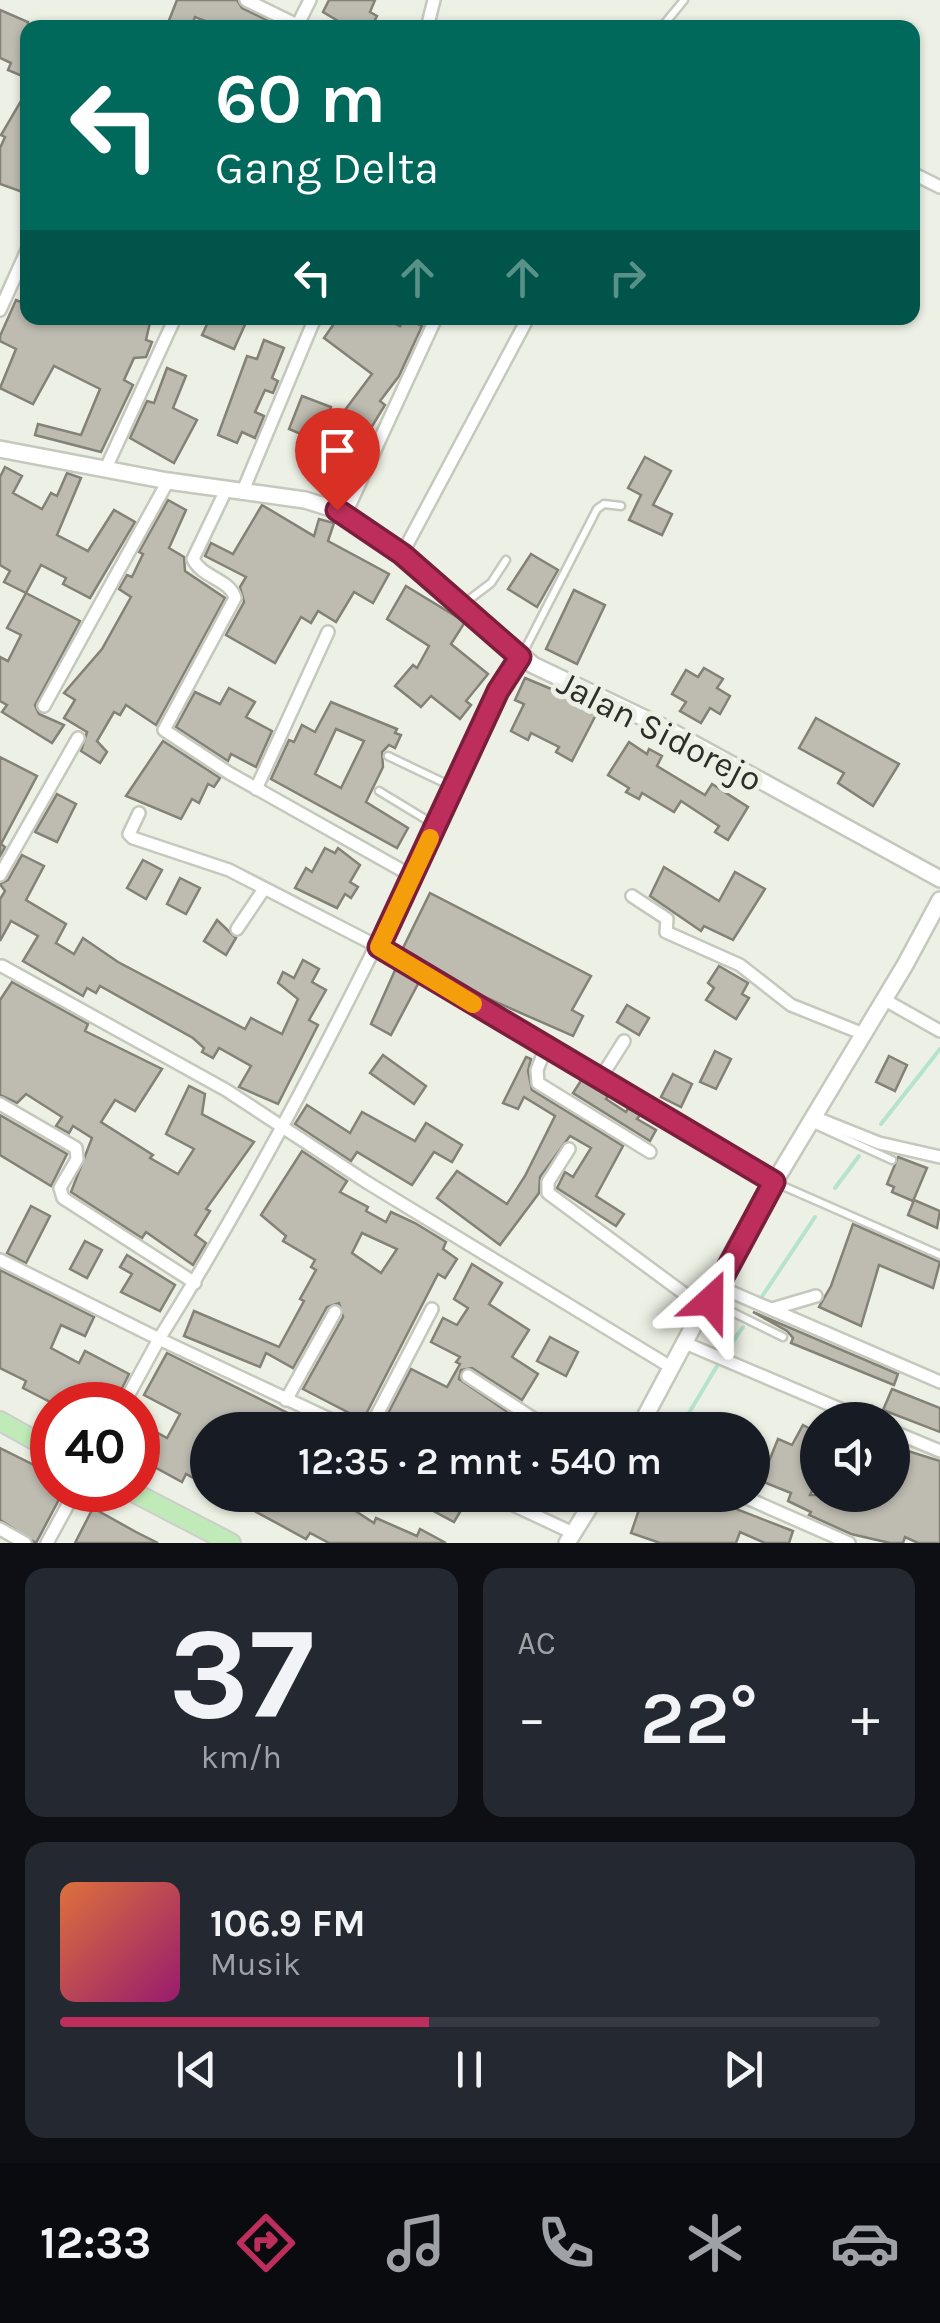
<!DOCTYPE html>
<html lang="id">
<head>
<meta charset="utf-8">
<style>
	body { margin:0; font-family:Karla,sans-serif; background:#242831; color:#f1f3f6; height:100vh; display:flex; flex-direction:column; font-size:38px; white-space:nowrap }
	* { box-sizing:border-box; margin:0 }
	p { font-size:32px; color:#9ea1a6 }
	.icon { flex:none; width:55px; height:55px; fill:none; stroke:currentColor; stroke-width:2; stroke-linecap:round; stroke-linejoin:round }
	.map { position:relative; height:1543px; overflow:hidden }
	.details { display:flex; flex-direction:column; gap:25px; padding:25px; background:#0d0f14; flex:1 }
	.details>* { flex:none }
	.guide { position:absolute; left:20px; top:20px; width:900px; height:305px; border-radius:20px; box-shadow:0 2px 8px #0004; background:#00695c; color:#fff; overflow:hidden }
	.tools { position:absolute; left:800px; top:1402px; display:grid; gap:20px }
	.tools a { display:grid; place-items:center; width:110px; height:110px; border-radius:50%; background:#171b24; box-shadow:0 2px 8px #0004; font-size:50px }
	.speed { position:absolute; left:30px; top:1382px; display:flex; gap:20px; font-size:50px; font-weight:700; text-align:center }
	.speed>* { display:grid; place-content:center; width:130px; height:130px; border-radius:50%; background:#171b24; box-shadow:0 2px 8px #0004; line-height:1 }
	.speed .limit { border:15px solid #d22; background:#fff; color:#111 }
	.pin { position:absolute; display:grid; place-items:center; width:85px; height:85px; color:#fff; margin:-102px -42px; border-radius:50% 50% 50% 0; rotate:-45deg; box-shadow:0 0 10px #0007 }
	.pin .icon { rotate:45deg }
	.me { position:absolute; width:110px; margin:-55px; rotate:24deg; stroke-linejoin:round; filter:drop-shadow(0 0 8px #0008) }
	.turn { display:flex; align-items:center; gap:35px; height:210px; padding:0 30px; font-size:45px }
	.turn .icon { width:130px; height:130px; stroke-width:2.5 }
	.turn b { display:block; font-size:70px; line-height:85px }
	.lanes { display:flex; align-items:center; height:95px; padding:0 30px; background:#0003; justify-content:center; gap:50px; direction:ltr }
	.lanes .off { opacity:.35 }
	.big { font-size:75px; font-weight:600; line-height:1.1 }
	.details .tile { flex:1; display:flex; flex-direction:column; justify-content:center; gap:15px; min-width:0; padding:0 35px; border-radius:20px; background:#242831 }
	.details .dial { align-items:center; gap:0 }
	.dial b { font-size:130px; line-height:1 }
	.song { display:flex; align-items:center; gap:30px }
	.cover { width:120px; height:120px; border-radius:15px; background:linear-gradient(135deg,hsl(20 70% 55%),hsl(320 70% 35%)) }
	.played { height:10px; border-radius:5px; background:linear-gradient(90deg,#bd2e5c 45%,#363941 45%) }
	.keys { display:flex; justify-content:space-around; direction:ltr }
	.heat { display:flex; justify-content:space-between; align-items:center; font-size:55px; direction:ltr }
	.details .tiles { flex:1; display:grid; gap:25px; grid-template-columns:1fr 1fr }
	.tile:last-child { grid-column:span 2 }
	.trip { position:absolute; left:190px; top:1412px; width:580px; height:100px; border-radius:50px; background:#171b24; box-shadow:0 2px 8px #0004; font-weight:600; line-height:100px; text-align:center }
	.tabs { display:flex; height:160px; justify-content:space-around; align-items:center; background:#090b0e; color:#9ea1a6 }
	.tabs .icon { width:70px; height:70px }
	.tabs .active { color:#bd2e5c }
	.tabs b { font-size:45px; color:#f1f3f6 }
	.map>svg:first-child { display:block }
	.lines { fill:none; stroke-linecap:round; stroke-linejoin:round }
	.stream { stroke:#b5e3cc; stroke-width:4 }
	.building { fill:#bebcb1; stroke:#848177; stroke-width:2.5; fill-rule:evenodd }
	.service-casing { stroke:#c5c8bd; stroke-width:11 }
	.minor-casing { stroke:#c5c8bd; stroke-width:16 }
	.tertiary-casing { stroke:#c5c8bd; stroke-width:20 }
	.primary-casing { stroke:#cdcdcc; stroke-width:22 }
	.service { stroke:#fff; stroke-width:6 }
	.minor { stroke:#fff; stroke-width:11 }
	.tertiary { stroke:#fff; stroke-width:15 }
	.primary { stroke:#c0eab8; stroke-width:18 }
	.route-casing { stroke:#7b1e3c; stroke-width:25 }
	.route { stroke:#bd2e5c; stroke-width:18 }
	.slow { stroke:#f59e0b; stroke-width:18 }
	.labels { text-anchor:middle; stroke-width:10; stroke-linejoin:round; paint-order:stroke }
	.street-label { font-size:35px; fill:#2d2e2a; stroke:#edf0e4 }
</style>
</head>
<body>
<div class="map">
<svg width="940" height="1543" viewBox="0 0 940 1543">
	<rect width="100%" height="100%" fill="#edf0e4"/>
	<g class="lines">
		<g class="stream">
			<polyline points="881,1124 940,1049"/>
			<polyline points="835,1188 859,1156"/>
			<polyline points="761,1298 815,1217"/>
			<polyline points="731,1344 743,1327"/>
			<polyline points="683,1423 717,1366"/>
		</g>
	</g>
	<g class="building">
		<polygon points="177,0 237,0 242,8 277,25 224,28 195,17 191,28 166,28"/>
		<polygon points="329,0 375,0 370,12 377,16 371,28 350,28 323,12"/>
		<polygon points="0,10 28,22 28,65 22,76 8,70 11,63 0,58"/>
		<polygon points="28,89 28,194 0,184 0,148 5,137 1,135"/>
		<polygon points="16,300 28,305 28,318 151,318 146,340 152,342 146,357 134,358 124,380 133,385 101,452 35,435 38,424 81,435 100,389 54,366 33,404 0,388 16,349 0,341 0,336"/>
		<polygon points="210,318 248,318 234,349 202,335"/>
		<polygon points="338,318 384,318 400,326 405,318 422,326 399,376 380,401 385,405 368,433 342,414 372,374 324,338"/>
		<polygon points="264,340 284,348 272,378 278,381 273,393 265,390 255,412 264,416 255,438 242,432 237,443 218,435 247,356 257,359"/>
		<polygon points="167,368 186,376 173,408 197,420 174,463 130,438 147,401 154,403"/>
		<polygon points="302,396 331,407 318,441 289,429"/>
		<polygon points="645,457 671,471 653,505 672,514 662,535 629,520 641,495 628,488"/>
		<polygon points="5,467 22,476 13,493 42,509 51,493 57,496 67,473 81,478 57,535 88,551 114,510 135,522 90,598 63,584 66,578 41,565 26,593 80,621 35,705 39,714 64,725 52,743 2,712 7,705 0,701 0,657 8,661 21,635 7,628 26,593 4,582 10,571 0,565 0,477"/>
		<polygon points="168,500 186,510 169,548 184,557 185,571 225,598 156,725 126,705 120,715 114,712 97,741 107,752 100,763 81,751 87,732 64,718 75,700 64,693 102,649 131,597 119,589 127,575 132,577 143,554 139,552"/>
		<polygon points="262,505 314,536 319,519 334,523 328,541 389,574 373,603 354,592 336,622 318,611 311,623 301,617 275,663 226,635 244,602 240,587 246,577 205,556 211,543 233,554"/>
		<polygon points="531,554 558,570 537,607 508,589"/>
		<polygon points="406,586 465,622 451,644 488,674 466,701 471,705 460,719 431,696 421,707 395,686 413,665 417,668 429,646 387,619"/>
		<polygon points="574,590 605,605 577,664 546,649"/>
		<polygon points="704,668 723,679 717,688 730,696 720,714 710,708 701,723 680,711 686,702 672,694 686,670 698,677"/>
		<polygon points="525,678 599,709 572,761 556,752 559,747 531,733 528,740 511,731 524,704 515,700"/>
		<polygon points="229,688 255,702 246,717 272,731 256,767 231,754 228,761 176,727 195,692 220,704"/>
		<path d="M331 702 397 729 395 733 401 735 395 748 389 745 382 752 383 767 366 802 408 828 397 848 271 779 289 740 294 742 302 725 315 732ZM336 729 364 741 341 788 315 774Z"/>
		<polygon points="816,718 899,764 873,806 838,783 844,773 799,748"/>
		<polygon points="163,741 220,778 214,787 208,784 199,803 192,799 181,819 126,796"/>
		<polygon points="629,742 647,754 649,749 662,756 657,766 705,795 712,784 748,807 728,840 715,832 719,826 681,801 674,812 642,793 639,799 626,792 629,788 608,775"/>
		<polygon points="0,757 37,776 1,844 5,847 0,856"/>
		<polygon points="57,794 76,804 57,842 35,832"/>
		<polygon points="325,848 335,853 338,848 360,865 350,882 358,887 351,898 345,894 337,908 295,888 306,868 312,872"/>
		<polygon points="22,855 44,866 26,900 66,924 56,943 74,954 83,938 118,962 245,1029 251,1018 282,1034 298,999 278,983 283,972 294,978 303,960 319,969 312,982 326,990 309,1020 318,1025 278,1104 239,1087 251,1066 219,1048 213,1058 202,1052 204,1048 193,1038 100,986 96,993 87,988 83,996 23,961 38,936 11,921 0,941 0,899 5,891 0,884 8,880"/>
		<polygon points="143,860 162,870 146,899 127,888"/>
		<polygon points="664,867 719,901 735,872 765,889 733,940 704,926 701,931 650,896"/>
		<polygon points="180,878 200,888 186,914 167,904"/>
		<polygon points="430,893 591,976 572,1010 583,1016 573,1036 471,991 402,950"/>
		<polygon points="217,920 236,938 226,955 204,941"/>
		<polygon points="719,966 748,983 742,994 749,998 736,1019 706,1000 714,988 708,983"/>
		<polygon points="396,968 419,982 391,1035 371,1024"/>
		<polygon points="12,982 88,1024 85,1031 162,1069 135,1111 115,1100 101,1122 153,1155 150,1158 178,1174 194,1149 166,1134 189,1086 205,1094 202,1114 254,1142 206,1209 210,1211 195,1235 206,1243 193,1265 146,1232 142,1238 71,1192 92,1138 73,1126 69,1133 56,1126 62,1117 26,1094 17,1103 0,1095 0,1000"/>
		<polygon points="627,1005 649,1018 639,1035 617,1022"/>
		<polygon points="715,1051 731,1059 716,1089 700,1082"/>
		<polygon points="383,1055 426,1086 414,1104 370,1073"/>
		<polygon points="889,1056 907,1065 895,1091 876,1082"/>
		<polygon points="526,1057 531,1059 528,1071 532,1090 623,1146 596,1196 624,1214 616,1226 557,1188 565,1172 573,1177 591,1148 570,1136 540,1177 539,1193 500,1245 437,1198 457,1171 507,1204 525,1176 555,1116 524,1097 518,1109 503,1103"/>
		<polygon points="673,1074 692,1084 681,1107 661,1097"/>
		<polygon points="582,1079 609,1095 606,1099 626,1112 629,1107 641,1114 637,1119 656,1130 650,1141 573,1093"/>
		<polygon points="307,1105 350,1133 362,1112 415,1141 426,1123 462,1145 452,1162 434,1152 412,1185 357,1152 351,1161 295,1124"/>
		<polygon points="0,1115 67,1154 51,1186 0,1155"/>
		<path d="M302 1151 347 1181 340 1192 368 1207 366 1211 386 1222 391 1212 415 1223 446 1242 443 1249 457 1259 445 1278 438 1274 363 1420 303 1389 343 1317 339 1303 327 1307 293 1368 266 1353 260 1367 184 1336 194 1311 279 1347 304 1301 300 1299 316 1270 311 1267 315 1260 283 1241 286 1236 261 1215ZM362 1233 397 1249 381 1273 352 1253Z"/>
		<polygon points="898,1157 927,1168 913,1201 892,1192 894,1187 887,1184"/>
		<polygon points="914,1200 940,1211 937,1228 908,1215"/>
		<polygon points="31,1206 50,1216 26,1263 7,1253"/>
		<polygon points="853,1224 940,1262 933,1288 879,1265 861,1326 819,1307 831,1286"/>
		<polygon points="85,1241 102,1250 87,1278 70,1269"/>
		<polygon points="127,1255 175,1285 160,1311 121,1292 132,1274 120,1267"/>
		<polygon points="472,1264 502,1283 489,1304 529,1330 512,1357 538,1374 522,1400 472,1368 461,1370 459,1379 534,1430 500,1430 478,1418 473,1430 380,1429 411,1369 447,1387 460,1364 456,1362 460,1357 431,1342 443,1318 457,1325 468,1308 454,1299"/>
		<polygon points="0,1270 94,1317 85,1336 61,1325 51,1348 79,1363 85,1351 129,1374 114,1405 56,1405 23,1388 26,1381 0,1368"/>
		<polygon points="753,1312 898,1374 894,1385 791,1343 793,1338 787,1331"/>
		<polygon points="550,1337 578,1352 566,1376 537,1361"/>
		<polygon points="167,1353 300,1419 329,1430 208,1430 208,1486 186,1474 182,1482 138,1458 138,1422 167,1438 180,1414 144,1395"/>
		<polygon points="892,1389 940,1408 940,1432 883,1410"/>
		<polygon points="803,1425 818,1433 818,1479 810,1495 892,1495 892,1446 940,1461 940,1543 918,1543 905,1537 903,1543 890,1543 851,1534 809,1515 811,1512 788,1501 791,1493 761,1481 778,1439 792,1445"/>
		<polygon points="0,1448 52,1474 52,1490 64,1490 36,1543 0,1520"/>
		<polygon points="225,1495 331,1495 374,1523 376,1518 417,1536 420,1529 446,1543 329,1543 310,1533 306,1539"/>
		<polygon points="435,1495 470,1495 454,1522 428,1508"/>
		<polygon points="661,1495 715,1495 713,1500 793,1531 789,1543 765,1543 740,1532 736,1543 660,1543 631,1533 642,1501 656,1506"/>
		<polygon points="93,1508 136,1532 158,1543 75,1543"/>
	</g>
	<g class="lines">
		<defs>
			<g id="service">
				<polyline points="661,28 684,0"/>
				<polyline points="462,605 491,583 506,560"/>
				<polyline points="523,653 597,509 604,504 621,506"/>
				<polyline points="388,756 453,787"/>
				<polyline points="379,791 435,825"/>
				<polyline points="811,1123 892,1160"/>
				<polyline points="776,1183 940,1255"/>
				<polyline points="710,1301 783,1337"/>
			</g>
			<g id="minor">
				<polyline points="246,0 297,25"/>
				<polyline points="296,28 310,0"/>
				<polyline points="427,28 434,0"/>
				<polyline points="912,173 940,187"/>
				<polyline points="0,310 28,248"/>
				<polyline points="106,468 175,318"/>
				<path d="M226 490 193 559C202 578 230 579 235 598L164 730 229 773 412 876"/>
				<polyline points="242,493 315,318"/>
				<polyline points="345,515 436,318"/>
				<polyline points="402,554 528,318"/>
				<polyline points="44,706 168,481"/>
				<polyline points="256,789 328,632"/>
				<polyline points="139,813 129,834 133,838 229,870 379,947 774,1182"/>
				<polyline points="0,875 78,738"/>
				<polyline points="632,896 667,919 666,932 740,965 791,1005 861,1033"/>
				<polyline points="237,929 264,889"/>
				<polyline points="2,966 226,1090 368,1183 669,1366"/>
				<polyline points="885,1000 940,1031"/>
				<polyline points="546,1047 537,1070 538,1083 650,1152"/>
				<polyline points="600,1079 624,1041"/>
				<polyline points="0,1104 76,1148 77,1159 60,1188 63,1198 195,1283"/>
				<polyline points="814,1117 879,1143 940,1157"/>
				<polyline points="569,1149 548,1182 548,1193 705,1309"/>
				<polyline points="0,1260 159,1339 123,1405"/>
				<polyline points="715,1285 940,1382"/>
				<polyline points="772,1309 816,1296"/>
				<polyline points="685,1343 866,1420"/>
				<polyline points="468,1376 551,1430"/>
				<polyline points="286,1400 335,1312"/>
				<path d="M353 1430 159 1339C289 1131 394 913 498 691L520 657"/>
				<polyline points="369,1430 432,1309"/>
				<polyline points="892,1431 940,1451"/>
				<polyline points="492,1495 573,1533"/>
				<polyline points="740,1495 849,1543"/>
				<polyline points="0,1529 25,1543"/>
				<polyline points="47,1543 76,1490"/>
			</g>
			<g id="tertiary">
				<polyline points="0,449 168,481 305,500 337,510 402,554 533,665 665,728 940,879"/>
				<polyline points="638,1430 736,1246 905,965 940,900"/>
				<polyline points="567,1543 597,1495"/>
			</g>
			<g id="primary">
				<polyline points="0,1421 52,1450"/>
				<polyline points="129,1490 231,1543"/>
			</g>
		</defs>
		<use href="#service" class="service-casing"/>
		<use href="#minor" class="minor-casing"/>
		<use href="#tertiary" class="tertiary-casing"/>
		<use href="#primary" class="primary-casing"/>
		<use href="#service" class="service"/>
		<use href="#minor" class="minor"/>
		<use href="#tertiary" class="tertiary"/>
		<use href="#primary" class="primary"/>
	</g>
	<g class="lines">
		<defs>
			<polyline id="route" points="337,510 402,554 520,657 498,691 379,947 774,1182 710,1301"/>
		</defs>
		<use href="#route" class="route-casing"/>
		<use href="#route" class="route"/>
		<polyline class="slow" points="430,838 379,947 473,1004"/>
	</g>
	<g class="labels">
		<g class="street-label">
			<text transform="translate(660 731) rotate(27)" y="12">Jalan Sidorejo</text>
		</g>
	</g>
</svg>
<div class="tools">
<a><svg class="icon" aria-label="sound" viewBox="0 0 24 24"><path d="M4 9h4l5-4v14l-5-4H4zM17 9q2 3 0 6"/></svg></a>
</div>
<div class="speed"><div class="limit">40</div></div>
<div class="pin" style="left:337px;top:510px;background:#d93025"><svg class="icon" aria-label="arrive" viewBox="0 0 24 24"><path d="M6 21V4h12l-3 4 3 4H6"/></svg></div>
<svg class="me" style="left:710px;top:1301px" viewBox="-20 -20 40 40"><path d="M0-17L14 15 0 8-14 15z" fill="#bd2e5c" stroke="#fff" stroke-width="4"/></svg>
<div class="trip">12:35 · 2 mnt · 540 m</div>
<div class="guide">
<div class="turn"><svg class="icon" aria-label="left" viewBox="0 0 24 24"><path d="M17 20v-9H6M10 6l-5 5 5 5"/></svg><div><b>60 m</b>Gang Delta</div></div>
<div class="lanes"><svg class="icon" aria-label="left" viewBox="0 0 24 24"><path d="M17 20v-9H6M10 6l-5 5 5 5"/></svg><svg class="icon off" aria-label="ahead" viewBox="0 0 24 24"><path d="M12 20V5M6 11l6-6 6 6"/></svg><svg class="icon off" aria-label="ahead" viewBox="0 0 24 24"><path d="M12 20V5M6 11l6-6 6 6"/></svg><svg class="icon off" aria-label="right" viewBox="0 0 24 24"><path d="M7 20v-9h11M14 6l5 5-5 5"/></svg></div>
</div>
</div>
<section class="details">
<div class="tiles">
<div class="tile dial"><b>37</b><p>km/h</p></div>
<div class="tile"><p>AC</p>
<div class="heat"><a>−</a><b class="big">22°</b><a>+</a></div>
</div>
<div class="tile">
<div class="song"><i class="cover"></i><div><b>106.9 FM</b><p>Musik</p></div></div>
<div class="played"></div>
<div class="keys"><svg class="icon" aria-label="previous" viewBox="0 0 24 24"><path d="M18 5L8 12l10 7zM5 5v14"/></svg><svg class="icon" aria-label="pause" viewBox="0 0 24 24"><path d="M8 5v14M16 5v14"/></svg><svg class="icon" aria-label="next" viewBox="0 0 24 24"><path d="M6 5l10 7-10 7zM19 5v14"/></svg></div>
</div>
</div>
</section>
<nav class="tabs">
<b>12:33</b>
<svg class="icon active" aria-label="directions" viewBox="0 0 24 24"><path d="M12 3l9 9-9 9-9-9zM9 14v-3h6M13 9l2 2-2 2"/></svg>
<svg class="icon" aria-label="music" viewBox="0 0 24 24"><path d="M9 18V5l10-2v13"/><circle cx="6" cy="18" r="3"/><circle cx="16" cy="16" r="3"/></svg>
<svg class="icon" aria-label="phone" viewBox="0 0 24 24"><path d="M5 4h4l2 5-3 2q2 4 5 5l2-3 5 2v4C11 20 4 13 5 4z"/></svg>
<svg class="icon" aria-label="climate" viewBox="0 0 24 24"><path d="M12 3v18M4 7l16 10M4 17L20 7"/></svg>
<svg class="icon" aria-label="car" viewBox="0 0 24 24"><path d="M5 17H2v-5l4-1 3-4h7l3 4 3 1v5h-3M9 17h6M6 11h13"/><circle cx="7" cy="17" r="2"/><circle cx="17" cy="17" r="2"/></svg>
</nav>
</body>
</html>
